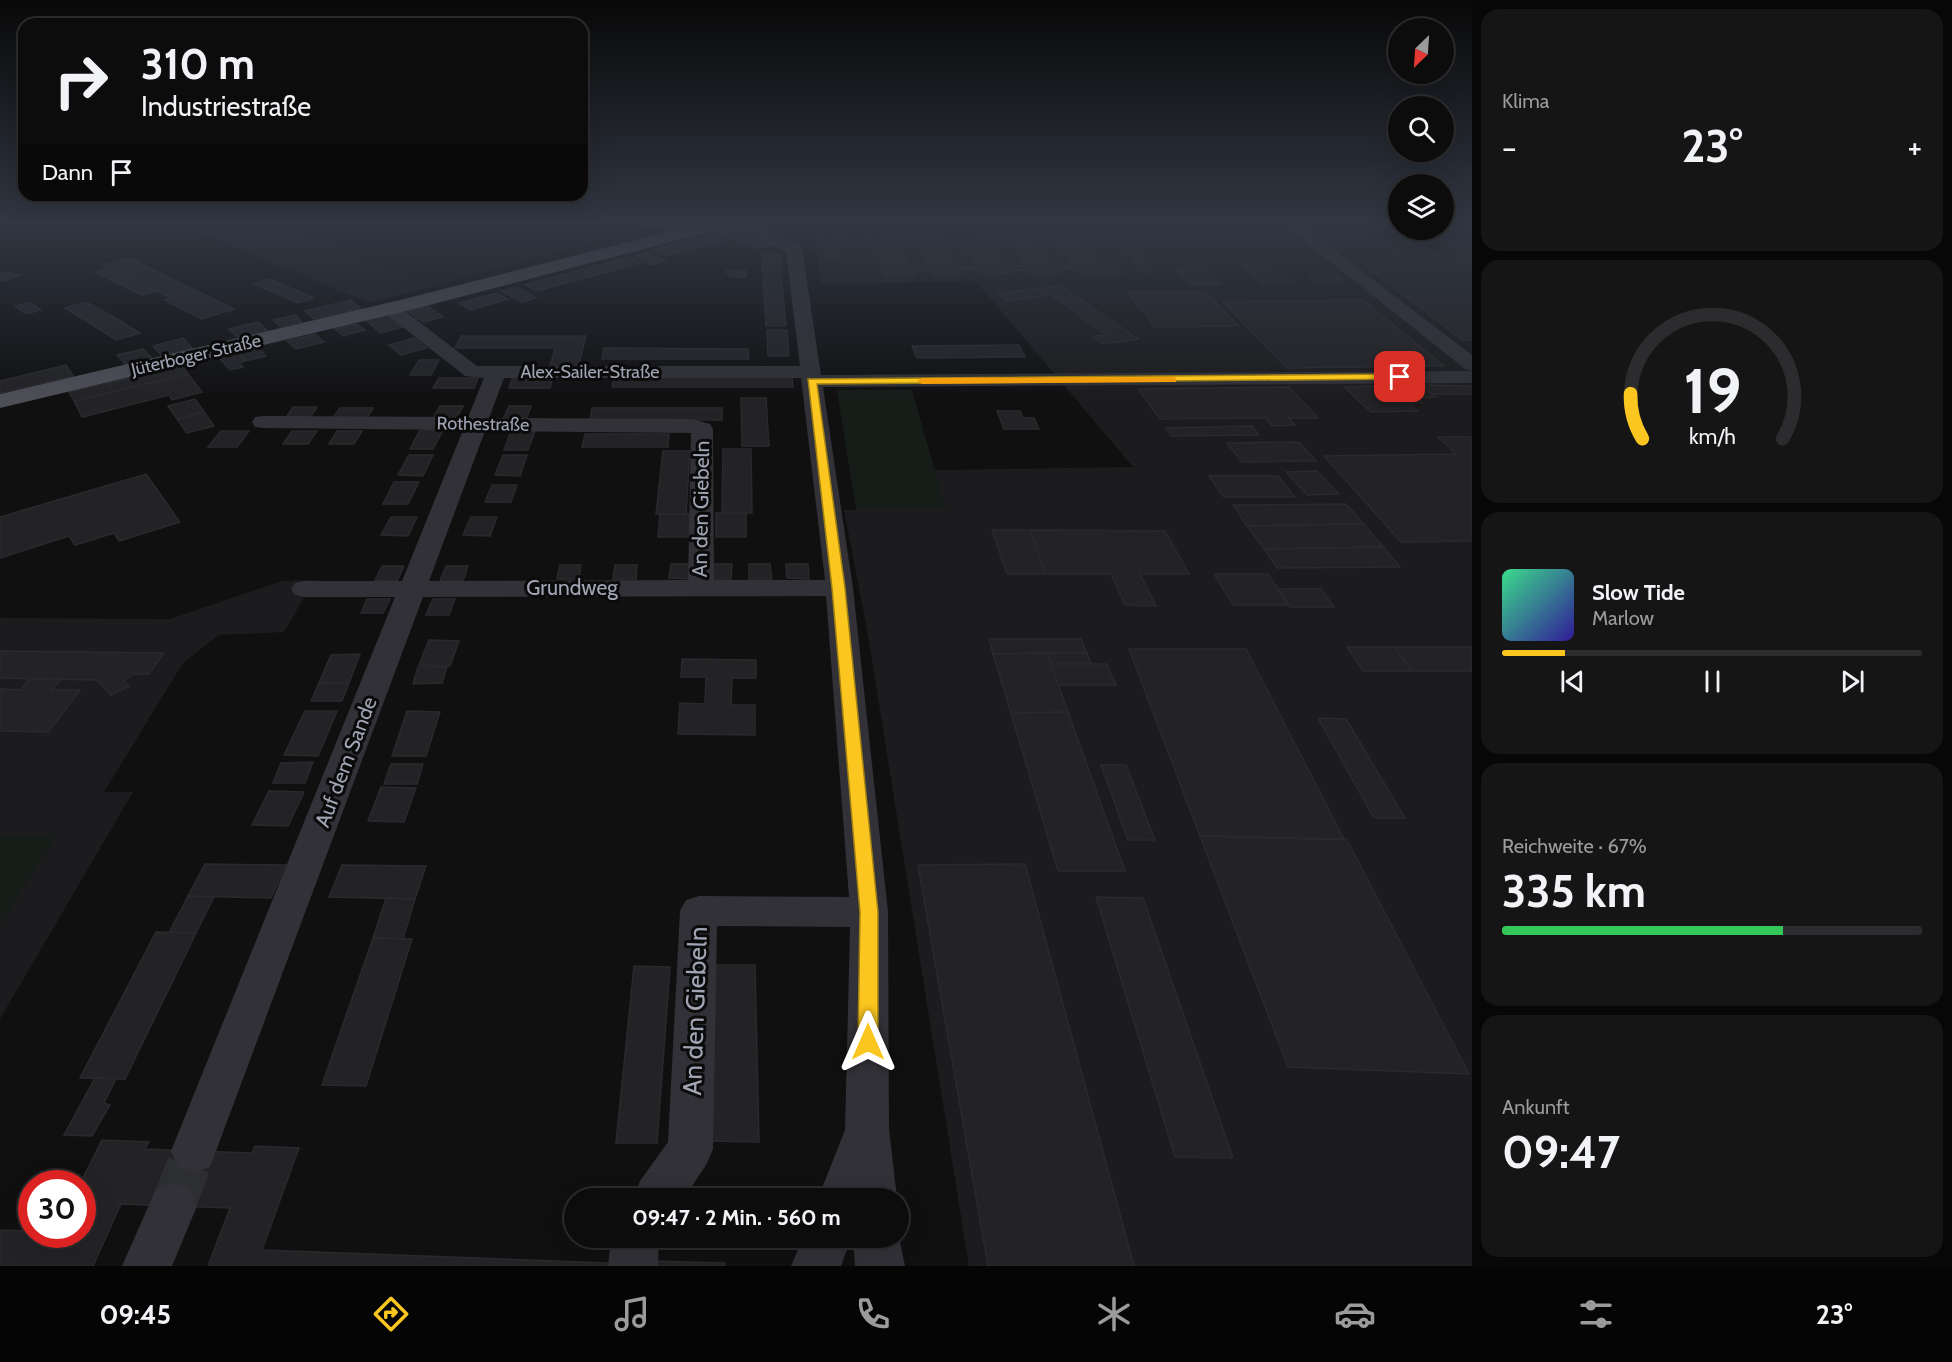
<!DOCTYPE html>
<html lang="de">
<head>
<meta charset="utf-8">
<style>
	body { margin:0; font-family:Cabin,sans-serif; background:#151516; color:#f1f3f6; height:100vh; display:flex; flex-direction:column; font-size:22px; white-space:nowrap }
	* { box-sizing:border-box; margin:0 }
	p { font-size:20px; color:#9a9b9d }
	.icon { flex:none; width:33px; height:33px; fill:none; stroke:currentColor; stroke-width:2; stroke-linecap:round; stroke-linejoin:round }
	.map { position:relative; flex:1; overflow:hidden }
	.details { display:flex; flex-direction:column; gap:9px; padding:9px; background:#070707; width:480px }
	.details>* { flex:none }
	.hud { position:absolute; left:18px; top:18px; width:570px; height:183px; border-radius:18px; box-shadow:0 6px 24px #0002,0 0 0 2px #2c2c2e; background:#0c0c0d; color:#f1f3f6; overflow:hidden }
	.needle { width:39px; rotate:205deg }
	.tools { position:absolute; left:1388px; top:18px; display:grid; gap:12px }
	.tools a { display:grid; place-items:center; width:66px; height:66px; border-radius:50%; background:#0c0c0d; box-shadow:0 6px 24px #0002,0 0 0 2px #2c2c2e; font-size:30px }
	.speed { position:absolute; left:18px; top:1170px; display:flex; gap:12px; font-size:30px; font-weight:700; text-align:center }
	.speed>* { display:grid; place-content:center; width:78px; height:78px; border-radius:50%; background:#0c0c0d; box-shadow:0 6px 24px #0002,0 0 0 2px #2c2c2e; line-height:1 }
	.speed .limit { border:9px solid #d22; background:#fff; color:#111 }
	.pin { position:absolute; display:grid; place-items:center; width:51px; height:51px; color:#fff; margin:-26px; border-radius:12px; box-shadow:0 3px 9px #0006 }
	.me { position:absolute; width:66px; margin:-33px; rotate:0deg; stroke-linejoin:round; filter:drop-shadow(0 0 4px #0008) }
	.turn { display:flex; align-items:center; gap:21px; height:126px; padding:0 24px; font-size:27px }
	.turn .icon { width:78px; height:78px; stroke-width:2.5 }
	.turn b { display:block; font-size:42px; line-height:51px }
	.then { display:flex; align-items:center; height:57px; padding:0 24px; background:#0003; gap:12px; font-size:22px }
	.big { font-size:45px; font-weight:700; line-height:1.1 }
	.details .card { flex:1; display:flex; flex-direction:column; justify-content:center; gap:9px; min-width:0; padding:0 21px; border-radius:18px; background:#151516 }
	.details .dial { align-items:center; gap:0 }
	.dial svg { height:156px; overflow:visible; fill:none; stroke:#2c2c2e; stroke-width:7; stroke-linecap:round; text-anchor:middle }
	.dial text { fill:#f1f3f6; stroke:none }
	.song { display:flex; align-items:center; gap:18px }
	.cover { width:72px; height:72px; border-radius:9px; background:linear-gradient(135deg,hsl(150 70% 55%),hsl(250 70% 35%)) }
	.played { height:6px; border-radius:3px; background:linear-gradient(90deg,#fac61f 15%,#2c2c2e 15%) }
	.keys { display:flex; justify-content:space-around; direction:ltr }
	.heat { display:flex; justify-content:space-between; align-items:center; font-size:33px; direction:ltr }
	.charge { height:9px; border-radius:4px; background:linear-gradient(90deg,#34c759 67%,#2c2c2e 0) }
	.trip { position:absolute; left:564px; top:1188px; width:345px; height:60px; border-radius:30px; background:#0c0c0d; box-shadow:0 6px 24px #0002,0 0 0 2px #2c2c2e; font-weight:700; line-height:60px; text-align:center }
	.tabs { display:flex; height:96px; justify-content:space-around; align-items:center; background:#050505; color:#9a9b9d }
	.tabs .icon { width:42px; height:42px }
	.tabs .on { color:#fac61f }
	.tabs b { font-size:27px; color:#f1f3f6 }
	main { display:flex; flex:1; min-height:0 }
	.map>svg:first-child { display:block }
	.built { fill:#1c1c1e }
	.green { fill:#161c18 }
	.building { fill:#232326; stroke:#2a2a2e; stroke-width:1.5 }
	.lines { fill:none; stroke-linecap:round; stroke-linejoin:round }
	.minor-tunnel { stroke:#2d2e31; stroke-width:44; stroke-dasharray:44 22; stroke-linecap:butt }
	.minor { fill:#313137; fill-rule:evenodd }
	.major { fill:#4d4e56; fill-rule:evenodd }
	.route { fill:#fac61f; stroke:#a28114; stroke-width:1.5 }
	.slow { fill:#f59e0b }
	.labels { text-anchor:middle; stroke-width:6; stroke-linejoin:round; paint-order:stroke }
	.far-street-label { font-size:18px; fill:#a0a4b3; stroke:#0b0b0c }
	.street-label { font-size:21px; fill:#a0a4b3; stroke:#0b0b0c }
	.near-street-label { font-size:26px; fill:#a0a4b3; stroke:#0b0b0c }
</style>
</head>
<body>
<main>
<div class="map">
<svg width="1472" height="1266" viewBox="0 0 1472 1266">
	<rect width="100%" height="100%" fill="#101011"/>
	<g class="built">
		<polygon points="176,222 272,222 431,287 369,303"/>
		<polygon points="1005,222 1398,222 1398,230 1443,230 1443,222 1472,222 1472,1266 969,1266 867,629 844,510 944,510 934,470 1133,467 976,281 820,284 815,235 947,234 962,239"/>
		<polygon points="314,580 284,632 219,635 183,663 104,792 133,792 0,1019 0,618 170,619 282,581"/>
	</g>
	<g class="green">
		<polygon points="0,222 103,222 34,234 0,234"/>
		<polygon points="272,222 669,222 431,287"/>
		<polygon points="751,222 900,222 947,234 816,235 816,251 747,223"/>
		<polygon points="837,390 912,390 946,510 856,510"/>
		<polygon points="0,834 58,834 0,925"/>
	</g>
	<g class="building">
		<polygon points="673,222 704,222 670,230 660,226"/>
		<polygon points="727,227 770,245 757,249 713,231"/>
		<polygon points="709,235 723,241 666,256 653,250"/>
		<polygon points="1009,241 1034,241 1052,266 1073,266 1055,241 1080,241 1098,264 1113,264 1121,273 1080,273 1077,269 1056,269 1059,273 1031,273 1028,270 1008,270 1010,273 982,274 980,270 959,270 961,274 933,275 932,271 912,271 914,275 885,275 873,243 898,242 909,267 930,266 918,242 943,242 956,267 976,267 962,242 989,242 1004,266 1026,266"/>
		<polygon points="1118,242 1129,242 1154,272 1142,272"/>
		<polygon points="1441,242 1472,242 1472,248 1450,248"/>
		<polygon points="1374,243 1420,243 1436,254 1472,254 1472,340 1464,341 1358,260 1421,259 1415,255 1391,255"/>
		<polygon points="824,249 838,249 841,258 826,258"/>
		<polygon points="647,253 666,261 652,265 634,256"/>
		<polygon points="762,254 780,254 781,272 762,272"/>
		<polygon points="628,257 640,263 537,291 525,285"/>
		<polygon points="129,258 188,287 164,295 104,265"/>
		<polygon points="1241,265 1268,265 1290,283 1262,283"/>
		<polygon points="108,267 128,277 113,281 94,272"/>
		<polygon points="1204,268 1222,284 1191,285 1174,269"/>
		<polygon points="726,271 746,271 746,277 730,277"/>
		<polygon points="7,272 20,275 4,281 0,280 0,274"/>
		<polygon points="763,275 781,275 786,326 766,326"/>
		<polygon points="1309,275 1337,275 1342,280 1314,280"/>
		<polygon points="128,277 157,291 142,295 113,281"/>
		<polygon points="269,279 314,298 298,303 254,284"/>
		<polygon points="1061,286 1138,339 1103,344 1093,336 1106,335 1051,295 1007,301 998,293"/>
		<polygon points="188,287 195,290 170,298 164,295"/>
		<polygon points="517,287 536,298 521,302 501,291"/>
		<polygon points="195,290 234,309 202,319 164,300"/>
		<polygon points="1128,292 1206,292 1238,326 1155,327"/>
		<polygon points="497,293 508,299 470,310 459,303"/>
		<polygon points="351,300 361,309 314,319 305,311"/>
		<polygon points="1363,300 1444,366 1287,368 1223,302"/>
		<polygon points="30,302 41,310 26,314 15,306"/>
		<polygon points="86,302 110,315 88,322 65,308"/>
		<polygon points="428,306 443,317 423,322 408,311"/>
		<polygon points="110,315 140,333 116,340 88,322"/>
		<polygon points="296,315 302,322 280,327 273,320"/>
		<polygon points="388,315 403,327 380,333 366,320"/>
		<polygon points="258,322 267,330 237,337 229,329"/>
		<polygon points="357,324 365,330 343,336 335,329"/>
		<polygon points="767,330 787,330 789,356 768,356"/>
		<polygon points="315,334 324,342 296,349 287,341"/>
		<polygon points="461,336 586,336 578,367 550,367 555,348 455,348"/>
		<polygon points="183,338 192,348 161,355 153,346"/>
		<polygon points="415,338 427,348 401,355 389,345"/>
		<polygon points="1019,345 1025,357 917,358 912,346"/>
		<polygon points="259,348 266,356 245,361 238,353"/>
		<polygon points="604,348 748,349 749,359 602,359"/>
		<polygon points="143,349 151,357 125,364 117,355"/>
		<polygon points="238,353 245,361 239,363 243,367 230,370 219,358"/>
		<polygon points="419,360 439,360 431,375 410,375"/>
		<polygon points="66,365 73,376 0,393 0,381"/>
		<polygon points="182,365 188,374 113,392 108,383"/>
		<polygon points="188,374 202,392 172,400 169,395 82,417 74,401"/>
		<polygon points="513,377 553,377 550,388 509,388"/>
		<polygon points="614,377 792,377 793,387 612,387"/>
		<polygon points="439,378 478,378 474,388 433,388"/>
		<polygon points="108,383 113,392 74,401 69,392"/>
		<polygon points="1422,385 1436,397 1418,398 1423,403 1409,403 1418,411 1371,412 1344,387"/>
		<polygon points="1422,385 1472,386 1472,394 1432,394"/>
		<polygon points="1289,387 1318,418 1289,418 1295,425 1272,426 1265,418 1160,419 1138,389"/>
		<polygon points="741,398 766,398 769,446 742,446"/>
		<polygon points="195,399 204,412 177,419 168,406"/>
		<polygon points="440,406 463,406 456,419 433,419"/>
		<polygon points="509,406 531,406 526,420 503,419"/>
		<polygon points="293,407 317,407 309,419 285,419"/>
		<polygon points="340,408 373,408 366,420 332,419"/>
		<polygon points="592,408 722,408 722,420 590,420"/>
		<polygon points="997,411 1020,411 1023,418 1034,418 1039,429 1004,429"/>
		<polygon points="204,412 214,426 187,433 177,419"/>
		<polygon points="1252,426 1259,435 1172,436 1166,428"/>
		<polygon points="420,430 443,430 433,449 410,449"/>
		<polygon points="221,431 249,431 237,447 208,447"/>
		<polygon points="292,431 317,431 308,444 283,444"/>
		<polygon points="337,431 362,431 354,444 329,444"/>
		<polygon points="511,431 535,431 528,450 504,450"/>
		<polygon points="585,434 669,434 668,447 582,447"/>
		<polygon points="1438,437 1472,437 1472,541 1401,542 1324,456 1456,454"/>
		<polygon points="1299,442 1316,461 1242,462 1227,443"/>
		<polygon points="723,449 751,449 752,513 722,513"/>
		<polygon points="663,451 690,451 686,514 656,514"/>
		<polygon points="409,455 433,455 423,476 398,475"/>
		<polygon points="503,455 527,455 520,476 495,475"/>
		<polygon points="1317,471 1339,494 1307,495 1286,472"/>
		<polygon points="146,474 180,522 119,541 114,533 75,545 69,536 0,558 0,517"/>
		<polygon points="1209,476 1278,476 1295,497 1224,497"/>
		<polygon points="394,482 419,482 408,504 383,504"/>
		<polygon points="492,485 517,485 511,502 485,502"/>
		<polygon points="1346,504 1364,524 1247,526 1233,505"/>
		<rect x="716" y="513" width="30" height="24"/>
		<polygon points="660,514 690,514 689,537 658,537"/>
		<polygon points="391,517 417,517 408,536 381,535"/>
		<polygon points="471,517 497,517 490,536 463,535"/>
		<polygon points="1364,524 1383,547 1264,549 1247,526"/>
		<polygon points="992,530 1030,530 1046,574 1007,574"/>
		<polygon points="1030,530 1165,531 1189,574 1140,574 1156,606 1125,605 1111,574 1046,574"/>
		<polygon points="1383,547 1400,567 1277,568 1264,549"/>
		<polygon points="671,564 692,564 691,579 669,578"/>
		<polygon points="710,564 732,564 731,579 709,579"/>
		<polygon points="749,564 770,564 772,579 749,579"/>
		<polygon points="786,564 808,564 809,579 787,578"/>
		<polygon points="560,565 581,565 579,579 557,579"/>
		<polygon points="615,565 637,565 636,579 613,579"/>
		<polygon points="382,566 404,566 397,581 375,580"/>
		<polygon points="446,566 468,566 463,581 440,581"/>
		<polygon points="1214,574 1268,574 1288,605 1233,605"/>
		<polygon points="1278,589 1321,589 1334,607 1290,607"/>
		<polygon points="367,599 390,599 383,613 361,613"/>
		<polygon points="433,599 455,599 449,615 426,615"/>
		<polygon points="989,639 1081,639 1087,653 993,654"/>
		<polygon points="429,640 459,641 450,666 419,665"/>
		<polygon points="1347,647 1395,647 1412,671 1363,671"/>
		<polygon points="1395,647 1472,647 1472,671 1412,671"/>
		<polygon points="1129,649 1246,649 1344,839 1200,836"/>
		<polygon points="0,651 164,653 149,674 133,674 124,681 129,686 111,695 97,680 0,678"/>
		<polygon points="1047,653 1068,712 1011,713 993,654"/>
		<polygon points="1047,653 1087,653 1091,664 1051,664"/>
		<polygon points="360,654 349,683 319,683 331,655"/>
		<polygon points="682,659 756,660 756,678 732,678 731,705 755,705 755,735 678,734 680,703 705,704 706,677 681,677"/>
		<polygon points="1051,664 1107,664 1116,685 1058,685"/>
		<polygon points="418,667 447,667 442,683 413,684"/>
		<polygon points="29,679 61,679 52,690 80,690 48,732 0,731 0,689 21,690"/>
		<polygon points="319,683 349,683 342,701 311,701"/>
		<polygon points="305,711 337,711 318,756 284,755"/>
		<polygon points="407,711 440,712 426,756 392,756"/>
		<polygon points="1068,712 1125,871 1058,871 1011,713"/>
		<polygon points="1318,718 1346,719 1405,818 1374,818"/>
		<polygon points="313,762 305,783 273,783 281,763"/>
		<polygon points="391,764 423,764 417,784 384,784"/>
		<polygon points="1101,765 1126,765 1155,840 1128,840"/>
		<polygon points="381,787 416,788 404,822 368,821"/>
		<polygon points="269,791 304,792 288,826 252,825"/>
		<polygon points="1200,836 1347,840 1469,1074 1288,1067"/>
		<polygon points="205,864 286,865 271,898 188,896"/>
		<polygon points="1025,864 1134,1266 988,1266 918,865"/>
		<polygon points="342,865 426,866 415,899 329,897"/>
		<polygon points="188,896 214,897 196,933 169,933"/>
		<polygon points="1096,897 1143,898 1233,1158 1175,1157"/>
		<polygon points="386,898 415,899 403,939 373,938"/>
		<polygon points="156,932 196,933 125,1079 80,1078"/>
		<polygon points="373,938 412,939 366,1086 322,1085"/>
		<polygon points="714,965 755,965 759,1142 712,1141"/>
		<polygon points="634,966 670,967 657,1143 616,1143"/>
		<polygon points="95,1078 116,1079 104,1103 110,1105 92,1136 64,1135"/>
		<polygon points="102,1140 149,1142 145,1149 194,1151 252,1153 255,1146 299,1148 262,1250 607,1263 607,1266 208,1266 230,1208 121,1204 93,1266 0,1266 0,1230 32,1231 32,1234 82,1234 82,1184 80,1184"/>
		<polygon points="653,1261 725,1263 725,1266 653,1266"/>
	</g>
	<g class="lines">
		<polyline class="minor-tunnel" points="173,1206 194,1151"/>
		<g class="minor">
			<path d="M724 222H743L800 245 802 248 821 375 1472 371V383L823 387 853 588 888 912 889 1129 897 1198H818L845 1130 850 927 717 926 713 1149 706 1165 684 1198H634L640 1181 668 1142 680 911 686 900 699 896 849 897 826 596 423 597 210 1167 194 1173 178 1167 171 1151 395 597H305L295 595 291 589 295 583 305 581H402L463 430 263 428 255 427 252 422 255 417 263 416 468 417 484 378 465 376 385 313 382 309 385 305H397L477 366H800L786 251 726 225ZM504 378H801L825 580H714L713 429 710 424 692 419 489 418ZM485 431 691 433 688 580 429 581Z"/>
			<polygon points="1281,222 1297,222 1472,355 1472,371 1465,369"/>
			<polygon points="173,1182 190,1189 197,1206 172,1266 122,1266 156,1189"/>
			<polygon points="898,1232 905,1266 855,1266 853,1238 898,1238"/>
			<polygon points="611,1238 659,1238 658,1266 608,1266"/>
			<polygon points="803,1238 851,1238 841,1266 791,1266"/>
		</g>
		<polygon class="major" points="707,222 735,222 732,226 410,310 0,408 0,394 400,300"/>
	</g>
	<linearGradient id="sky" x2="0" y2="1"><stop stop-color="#090909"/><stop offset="0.56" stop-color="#313743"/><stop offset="1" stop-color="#313743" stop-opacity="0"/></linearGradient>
	<rect width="1472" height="399" fill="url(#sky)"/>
	<polygon class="route" points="1400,374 1405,377 1403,379 817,384 845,588 878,912 878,1042 875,1048 868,1051 861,1048 858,1042 860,912 832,588 808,379"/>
	<polygon class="slow" points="1173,377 1176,378 1176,382 922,384 917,381 922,378"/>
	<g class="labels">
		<g class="far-street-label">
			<text transform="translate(196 355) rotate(-13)" y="6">Jüterboger Straße</text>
			<text x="590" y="378">Alex-Sailer-Straße</text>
			<text transform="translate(483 424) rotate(1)" y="6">Rothestraße</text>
		</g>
		<g class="street-label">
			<text transform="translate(701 509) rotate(-89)" y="7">An den Giebeln</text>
			<text x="572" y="595">Grundweg</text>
			<text transform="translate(346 762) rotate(-69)" y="7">Auf dem Sande</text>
		</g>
		<g class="near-street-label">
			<text transform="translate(695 1011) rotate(-88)" y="9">An den Giebeln</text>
		</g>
	</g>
</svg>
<div class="tools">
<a><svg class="needle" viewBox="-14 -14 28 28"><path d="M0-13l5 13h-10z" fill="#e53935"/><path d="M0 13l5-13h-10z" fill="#9a9b9d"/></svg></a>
<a><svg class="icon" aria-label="search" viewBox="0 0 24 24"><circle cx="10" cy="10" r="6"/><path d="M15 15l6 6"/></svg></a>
<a><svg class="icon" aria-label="layers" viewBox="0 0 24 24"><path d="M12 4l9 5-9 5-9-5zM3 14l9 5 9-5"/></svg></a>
</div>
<div class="speed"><div class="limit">30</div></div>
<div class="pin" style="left:1400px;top:377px;background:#d93025"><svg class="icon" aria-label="arrive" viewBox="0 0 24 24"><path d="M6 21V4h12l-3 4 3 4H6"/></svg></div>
<svg class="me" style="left:868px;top:1042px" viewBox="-20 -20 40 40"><path d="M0-17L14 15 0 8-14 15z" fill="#fac61f" stroke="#fff" stroke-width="4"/></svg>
<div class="trip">09:47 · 2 Min. · 560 m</div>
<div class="hud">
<div class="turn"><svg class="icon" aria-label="right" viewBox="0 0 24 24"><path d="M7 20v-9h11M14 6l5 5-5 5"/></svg><div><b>310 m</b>Industriestraße</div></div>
<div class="then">Dann<svg class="icon" aria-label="arrive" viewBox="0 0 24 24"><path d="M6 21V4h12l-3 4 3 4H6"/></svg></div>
</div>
</div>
<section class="details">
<div class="card"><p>Klima</p>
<div class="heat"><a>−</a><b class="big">23°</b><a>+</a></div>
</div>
<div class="card dial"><svg viewBox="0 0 100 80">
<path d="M14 69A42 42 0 1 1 86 69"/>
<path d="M14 69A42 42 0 0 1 8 46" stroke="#fac61f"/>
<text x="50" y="56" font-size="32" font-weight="700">19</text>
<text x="50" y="72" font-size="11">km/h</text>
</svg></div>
<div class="card">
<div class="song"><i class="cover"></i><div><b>Slow Tide</b><p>Marlow</p></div></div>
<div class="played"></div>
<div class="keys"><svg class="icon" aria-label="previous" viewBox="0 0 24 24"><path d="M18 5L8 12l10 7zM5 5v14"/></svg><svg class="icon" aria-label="pause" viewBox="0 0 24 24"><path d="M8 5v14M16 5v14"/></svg><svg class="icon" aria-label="next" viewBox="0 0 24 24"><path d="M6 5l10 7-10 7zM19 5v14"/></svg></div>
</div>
<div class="card"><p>Reichweite · 67%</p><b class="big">335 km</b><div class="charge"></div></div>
<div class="card"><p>Ankunft</p><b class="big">09:47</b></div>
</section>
</main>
<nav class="tabs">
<b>09:45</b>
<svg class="icon on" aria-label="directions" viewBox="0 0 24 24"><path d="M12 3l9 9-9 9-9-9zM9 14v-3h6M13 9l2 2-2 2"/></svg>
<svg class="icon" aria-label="music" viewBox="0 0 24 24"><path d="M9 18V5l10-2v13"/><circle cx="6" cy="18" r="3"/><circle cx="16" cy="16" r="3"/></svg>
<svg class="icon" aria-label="phone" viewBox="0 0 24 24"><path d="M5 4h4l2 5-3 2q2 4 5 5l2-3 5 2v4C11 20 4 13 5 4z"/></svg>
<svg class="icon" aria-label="climate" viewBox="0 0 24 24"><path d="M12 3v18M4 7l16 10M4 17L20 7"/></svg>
<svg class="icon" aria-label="car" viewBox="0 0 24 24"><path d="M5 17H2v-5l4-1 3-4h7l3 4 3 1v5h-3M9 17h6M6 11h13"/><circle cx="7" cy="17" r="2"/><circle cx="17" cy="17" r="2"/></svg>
<svg class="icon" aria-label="filters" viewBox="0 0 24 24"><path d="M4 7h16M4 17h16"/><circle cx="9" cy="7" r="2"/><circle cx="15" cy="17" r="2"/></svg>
<b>23°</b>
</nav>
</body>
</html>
